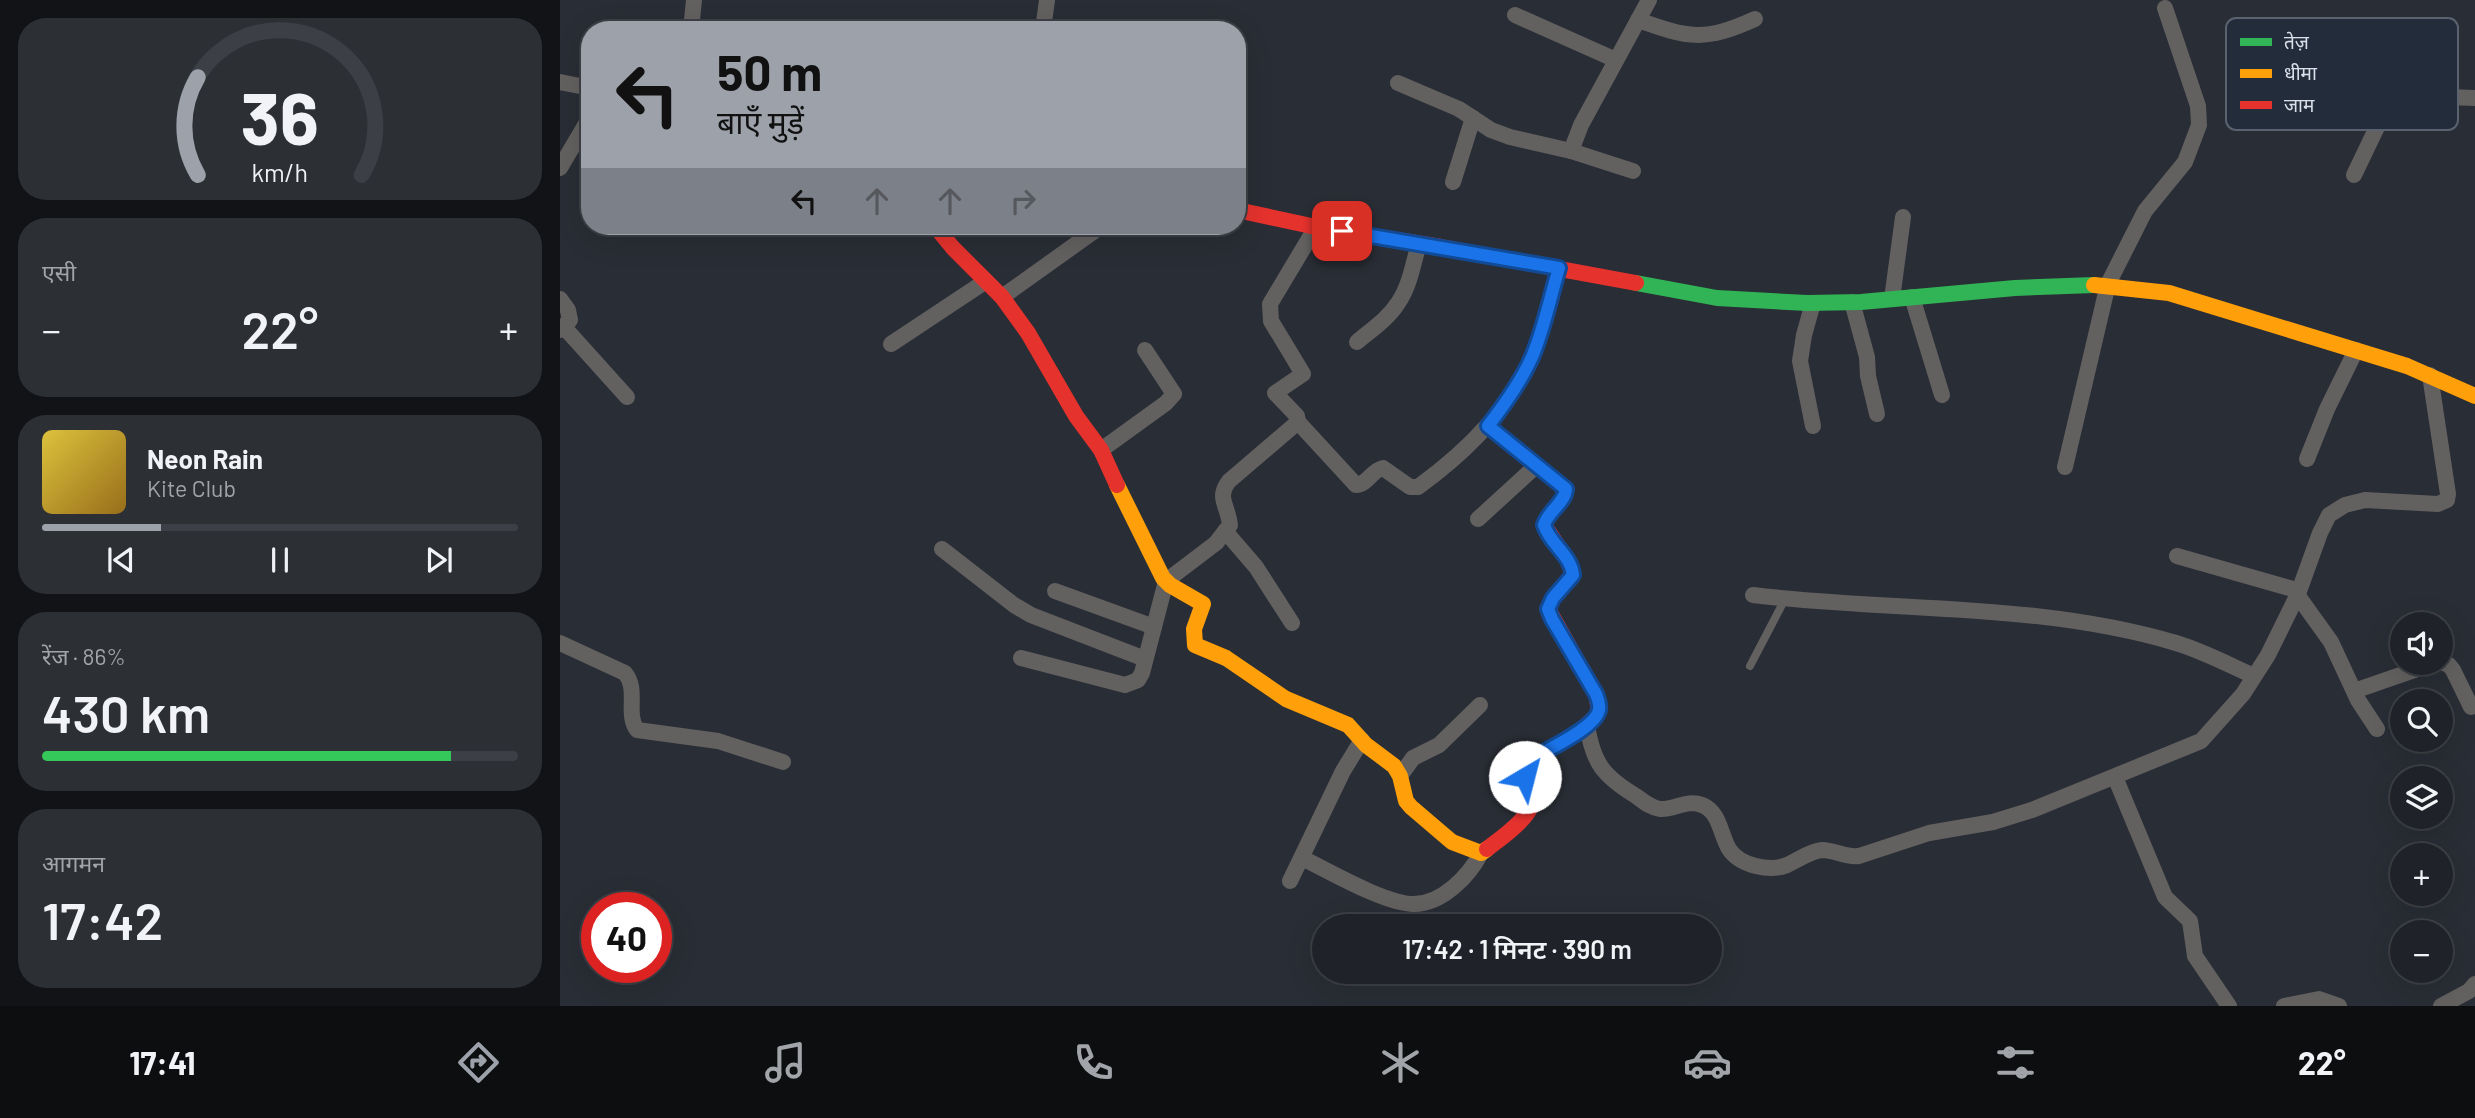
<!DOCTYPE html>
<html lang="hi">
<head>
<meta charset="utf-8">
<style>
	body { margin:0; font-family:Barlow,"Noto Sans Devanagari",sans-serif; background:#2c2f34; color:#f1f3f6; height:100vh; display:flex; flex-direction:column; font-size:26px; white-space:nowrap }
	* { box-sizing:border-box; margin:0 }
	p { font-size:23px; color:#a1a4a8 }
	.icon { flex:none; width:38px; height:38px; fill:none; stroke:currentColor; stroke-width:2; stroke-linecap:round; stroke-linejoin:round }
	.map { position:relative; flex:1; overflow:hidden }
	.drawer { display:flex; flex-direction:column; gap:18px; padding:18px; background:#111316; width:560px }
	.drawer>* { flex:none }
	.top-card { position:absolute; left:21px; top:21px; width:665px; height:214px; border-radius:28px; box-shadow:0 7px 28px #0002,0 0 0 2px #3c3f45; background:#9ca1aa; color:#111; overflow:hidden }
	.controls { position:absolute; left:1830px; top:612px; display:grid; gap:14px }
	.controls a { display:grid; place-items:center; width:63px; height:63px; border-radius:50%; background:#1f2228; box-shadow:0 7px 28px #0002,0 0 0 2px #3c3f45; font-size:35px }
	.speed { position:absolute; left:21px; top:892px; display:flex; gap:14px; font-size:35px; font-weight:700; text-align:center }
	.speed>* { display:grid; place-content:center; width:91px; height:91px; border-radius:50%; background:#1f2228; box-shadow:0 7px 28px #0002,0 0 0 2px #3c3f45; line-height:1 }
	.speed .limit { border:10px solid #d22; background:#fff; color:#111 }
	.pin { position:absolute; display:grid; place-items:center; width:60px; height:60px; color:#fff; margin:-30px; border-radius:14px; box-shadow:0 4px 10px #0006 }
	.me { position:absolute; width:77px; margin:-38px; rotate:37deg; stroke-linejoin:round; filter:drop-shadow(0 0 5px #0008) }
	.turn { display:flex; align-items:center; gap:24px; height:147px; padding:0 21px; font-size:32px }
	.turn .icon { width:91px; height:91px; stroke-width:2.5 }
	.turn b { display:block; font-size:49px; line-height:60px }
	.lanes { display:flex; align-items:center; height:66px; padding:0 21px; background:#0003; justify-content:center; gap:35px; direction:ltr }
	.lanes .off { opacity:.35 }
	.big { font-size:52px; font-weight:600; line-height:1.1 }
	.drawer .card { flex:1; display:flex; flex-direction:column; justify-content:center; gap:10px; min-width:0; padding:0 24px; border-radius:28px; background:#2c2f34 }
	.drawer .dial { align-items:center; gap:0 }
	.dial svg { height:182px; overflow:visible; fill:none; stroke:#3c3f45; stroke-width:7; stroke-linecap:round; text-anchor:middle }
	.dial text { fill:#f1f3f6; stroke:none }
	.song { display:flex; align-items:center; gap:21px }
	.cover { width:84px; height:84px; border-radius:10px; background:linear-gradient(135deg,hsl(50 70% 55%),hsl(40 70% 35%)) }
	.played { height:7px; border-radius:4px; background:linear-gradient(90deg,#9ca1aa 25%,#3c3f45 25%) }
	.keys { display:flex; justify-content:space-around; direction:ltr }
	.heat { display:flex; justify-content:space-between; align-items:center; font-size:38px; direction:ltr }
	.charge { height:10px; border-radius:5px; background:linear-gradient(90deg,#34c759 86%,#3c3f45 0) }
	.trip { position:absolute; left:752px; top:914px; width:410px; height:70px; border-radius:35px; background:#1f2228; box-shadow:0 7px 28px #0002,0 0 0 2px #3c3f45; font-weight:600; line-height:70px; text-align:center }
	.tab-bar { display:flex; height:112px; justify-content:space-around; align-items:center; background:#0c0e10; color:#a1a4a8 }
	.tab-bar .icon { width:49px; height:49px }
	.tab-bar .active { color:#9ca1aa }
	.tab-bar b { font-size:32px; color:#f1f3f6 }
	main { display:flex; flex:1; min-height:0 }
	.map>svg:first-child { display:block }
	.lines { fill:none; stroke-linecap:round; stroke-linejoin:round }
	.lane { stroke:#636060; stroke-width:8 }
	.street { stroke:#636060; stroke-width:16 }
	.fast { stroke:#30b455; stroke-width:16 }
	.slow { stroke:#ff9f0a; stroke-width:16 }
	.jam { stroke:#e5322d; stroke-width:16 }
	.route-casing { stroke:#114b97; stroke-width:18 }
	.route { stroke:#1a73e8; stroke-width:12 }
	.key { fill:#232c3b; stroke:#5a626f; stroke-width:2 }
	.key-label { font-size:19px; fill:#dae0e9 }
</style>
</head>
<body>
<main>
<section class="drawer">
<div class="card dial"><svg viewBox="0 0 100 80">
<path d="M14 69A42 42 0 1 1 86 69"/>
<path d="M14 69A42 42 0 0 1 14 26" stroke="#9ca1aa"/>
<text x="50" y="56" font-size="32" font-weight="700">36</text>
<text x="50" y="72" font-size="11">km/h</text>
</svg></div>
<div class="card"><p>एसी</p>
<div class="heat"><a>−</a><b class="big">22°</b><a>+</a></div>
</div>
<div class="card">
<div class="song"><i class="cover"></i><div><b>Neon Rain</b><p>Kite Club</p></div></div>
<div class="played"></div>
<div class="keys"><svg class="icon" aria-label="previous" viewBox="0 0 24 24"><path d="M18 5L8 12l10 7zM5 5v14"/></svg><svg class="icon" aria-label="pause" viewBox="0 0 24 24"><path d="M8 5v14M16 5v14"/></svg><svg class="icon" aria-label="next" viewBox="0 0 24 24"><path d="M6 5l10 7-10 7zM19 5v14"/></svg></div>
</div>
<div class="card"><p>रेंज · 86%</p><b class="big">430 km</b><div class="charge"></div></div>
<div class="card"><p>आगमन</p><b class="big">17:42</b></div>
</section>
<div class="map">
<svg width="1915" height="1006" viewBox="0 0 1915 1006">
	<rect width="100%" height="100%" fill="#292d35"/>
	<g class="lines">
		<polyline class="lane" points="1190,666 1225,599"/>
		<g class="street">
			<polyline points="955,15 1056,60"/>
			<path d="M1078 20C1129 38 1144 42 1195 19"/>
			<polyline points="131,30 134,0"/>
			<polyline points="483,30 487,0"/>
			<polyline points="0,82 30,88"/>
			<polyline points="838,83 899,109 931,130 950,137 1011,151 1073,171"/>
			<polyline points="1011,151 1021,125 1089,0"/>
			<polyline points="0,168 30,117"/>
			<polyline points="1794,175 1829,102 1836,95 1915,98"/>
			<polyline points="893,182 913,118"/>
			<polyline points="442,297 533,232 539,226"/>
			<polyline points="1352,297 1382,395"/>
			<polyline points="0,299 8,310 10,320 0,330"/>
			<polyline points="1332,299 1343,217"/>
			<polyline points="1292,302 1307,357 1308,376 1317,414"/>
			<polyline points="4,327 67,397"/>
			<path d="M797 342C811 330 828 319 838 303 850 286 853 263 859 244"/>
			<polyline points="331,344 426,281"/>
			<path d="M738 422 796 485C807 485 812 470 823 468L850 487H858C905 453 949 410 972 357 984 329 991 298 999 268"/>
			<polyline points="1253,426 1240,361 1244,335 1253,303"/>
			<polyline points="541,450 606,403 614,394 585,350"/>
			<polyline points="1747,459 1767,409 1796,350"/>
			<polyline points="1505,467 1548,284 1585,211 1625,162 1639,125 1638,106 1605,8"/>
			<polyline points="918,519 977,465"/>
			<polyline points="665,531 696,567 732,623"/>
			<polyline points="382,549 454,605 471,615 585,659"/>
			<polyline points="1617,556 1733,589 1771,642 1798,700 1817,729"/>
			<polyline points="495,591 594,627"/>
			<path d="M1193 595C1334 612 1478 602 1616 643 1643 651 1669 665 1694 676"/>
			<path d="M0 643 65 673C79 690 65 713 77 730L158 741 223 762"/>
			<path d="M461 658 565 685 578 680 582 673 606 581 656 543 670 525C668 505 656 498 669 481L738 422 737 416 715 393 743 374 711 321 710 304 756 227"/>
			<polyline points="1881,662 1889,665 1893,670 1911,707"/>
			<polyline points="1794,691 1875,663"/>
			<path d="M1027 725C1033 763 1043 776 1076 796 1083 801 1091 808 1100 809 1114 810 1127 799 1142 805 1160 812 1160 834 1169 849 1180 866 1210 872 1227 865 1238 860 1250 851 1262 850 1275 850 1286 858 1299 856L1369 833 1433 822 1472 810 1641 741 1683 694 1708 655 1738 594 1760 533 1769 515 1785 505 1805 500 1878 504 1887 500 1888 494 1870 375"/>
			<polyline points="840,776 853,758 879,745 920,705"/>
			<polyline points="1555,777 1605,897 1630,921 1635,956 1669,1006"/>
			<path d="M742 858C769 871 825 904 854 904 882 904 909 876 921 853"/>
			<polyline points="730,881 783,771 802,740"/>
			<polyline points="1724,1006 1759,999 1779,1006"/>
			<polyline points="1881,1006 1909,991 1915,984"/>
		</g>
		<polyline class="fast" points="1076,283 1157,298 1247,303 1301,302 1455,288 1534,285"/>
		<g class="slow">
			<polyline points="1534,285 1609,293 1847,366 1915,396"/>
			<polyline points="928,426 1006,489 1003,499 989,516"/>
			<polyline points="557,485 603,578 610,585 643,604 634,629 635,645 666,658 726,699 788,725 806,745 834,766 840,776 846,801 851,807 892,842 921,853 927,849"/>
		</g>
		<g class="jam">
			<polyline points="677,210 756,227 881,247 1076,283"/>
			<polyline points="375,226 393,248 442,297 468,333 516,416 541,450 557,485"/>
			<path d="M927 849C941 838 977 814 973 794 971 779 962 779 967 762L1019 732 1035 717 1039 710 1036 694 988 609 993 598 1013 575 1008 561 984 525 989 516"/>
		</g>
	</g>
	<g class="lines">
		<defs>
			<path id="route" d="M782 231 999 268C990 298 984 329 972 357 961 382 945 404 928 426L1006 489C1005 503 988 511 984 525 990 544 1011 555 1013 575L993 598 988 609 992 619 1036 694C1038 699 1040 705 1039 710 1035 729 983 751 967 762L964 767 965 777"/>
		</defs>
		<use href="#route" class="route-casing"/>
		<use href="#route" class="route"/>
	</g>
	<rect x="1666" y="18" width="232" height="112" rx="10" class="key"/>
	<rect x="1680" y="38" width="32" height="8" fill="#30b455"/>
	<rect x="1680" y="69" width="32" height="9" fill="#ff9f0a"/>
	<rect x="1680" y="101" width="32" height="8" fill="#e5322d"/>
	<g class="key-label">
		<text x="1724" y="49">तेज़</text>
		<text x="1724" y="80">धीमा</text>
		<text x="1724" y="112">जाम</text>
	</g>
</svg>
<div class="controls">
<a><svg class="icon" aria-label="sound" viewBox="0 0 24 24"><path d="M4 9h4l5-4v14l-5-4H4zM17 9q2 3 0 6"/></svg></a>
<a><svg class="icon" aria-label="search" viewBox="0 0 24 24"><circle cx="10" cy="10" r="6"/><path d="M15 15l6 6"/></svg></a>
<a><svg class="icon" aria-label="layers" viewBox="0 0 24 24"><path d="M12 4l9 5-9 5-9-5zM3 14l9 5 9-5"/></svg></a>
<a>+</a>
<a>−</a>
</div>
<div class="speed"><div class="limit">40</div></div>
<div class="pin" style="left:782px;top:231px;background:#d93025"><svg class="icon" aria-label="arrive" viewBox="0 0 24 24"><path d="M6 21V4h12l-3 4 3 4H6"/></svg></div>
<svg class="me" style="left:965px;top:777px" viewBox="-20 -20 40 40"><circle r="19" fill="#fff"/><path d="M0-13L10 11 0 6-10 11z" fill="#1a73e8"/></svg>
<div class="trip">17:42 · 1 मिनट · 390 m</div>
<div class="top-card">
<div class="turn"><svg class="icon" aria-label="left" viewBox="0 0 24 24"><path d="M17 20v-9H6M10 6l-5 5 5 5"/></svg><div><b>50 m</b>बाएँ मुड़ें</div></div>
<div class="lanes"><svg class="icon" aria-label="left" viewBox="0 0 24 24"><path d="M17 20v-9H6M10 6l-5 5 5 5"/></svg><svg class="icon off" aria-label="ahead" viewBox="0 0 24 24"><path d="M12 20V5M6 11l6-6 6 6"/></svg><svg class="icon off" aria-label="ahead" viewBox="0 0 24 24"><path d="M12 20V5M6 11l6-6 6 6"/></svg><svg class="icon off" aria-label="right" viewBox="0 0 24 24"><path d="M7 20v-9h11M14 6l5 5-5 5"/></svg></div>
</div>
</div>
</main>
<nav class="tab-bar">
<b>17:41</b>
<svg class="icon active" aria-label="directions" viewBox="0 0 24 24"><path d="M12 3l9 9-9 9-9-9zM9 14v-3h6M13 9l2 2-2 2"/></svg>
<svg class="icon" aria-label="music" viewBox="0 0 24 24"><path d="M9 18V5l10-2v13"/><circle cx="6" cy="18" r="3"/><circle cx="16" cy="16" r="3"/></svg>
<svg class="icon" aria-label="phone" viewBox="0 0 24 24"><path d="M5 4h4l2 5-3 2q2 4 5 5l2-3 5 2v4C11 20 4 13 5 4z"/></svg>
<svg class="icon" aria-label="climate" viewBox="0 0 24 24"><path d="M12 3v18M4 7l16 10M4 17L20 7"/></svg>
<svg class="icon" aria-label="car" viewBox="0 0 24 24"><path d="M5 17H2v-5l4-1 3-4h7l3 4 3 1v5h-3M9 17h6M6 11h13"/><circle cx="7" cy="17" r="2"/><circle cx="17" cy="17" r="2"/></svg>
<svg class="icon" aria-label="filters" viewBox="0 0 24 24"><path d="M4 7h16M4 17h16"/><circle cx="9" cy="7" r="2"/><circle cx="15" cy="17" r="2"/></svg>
<b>22°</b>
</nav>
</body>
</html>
